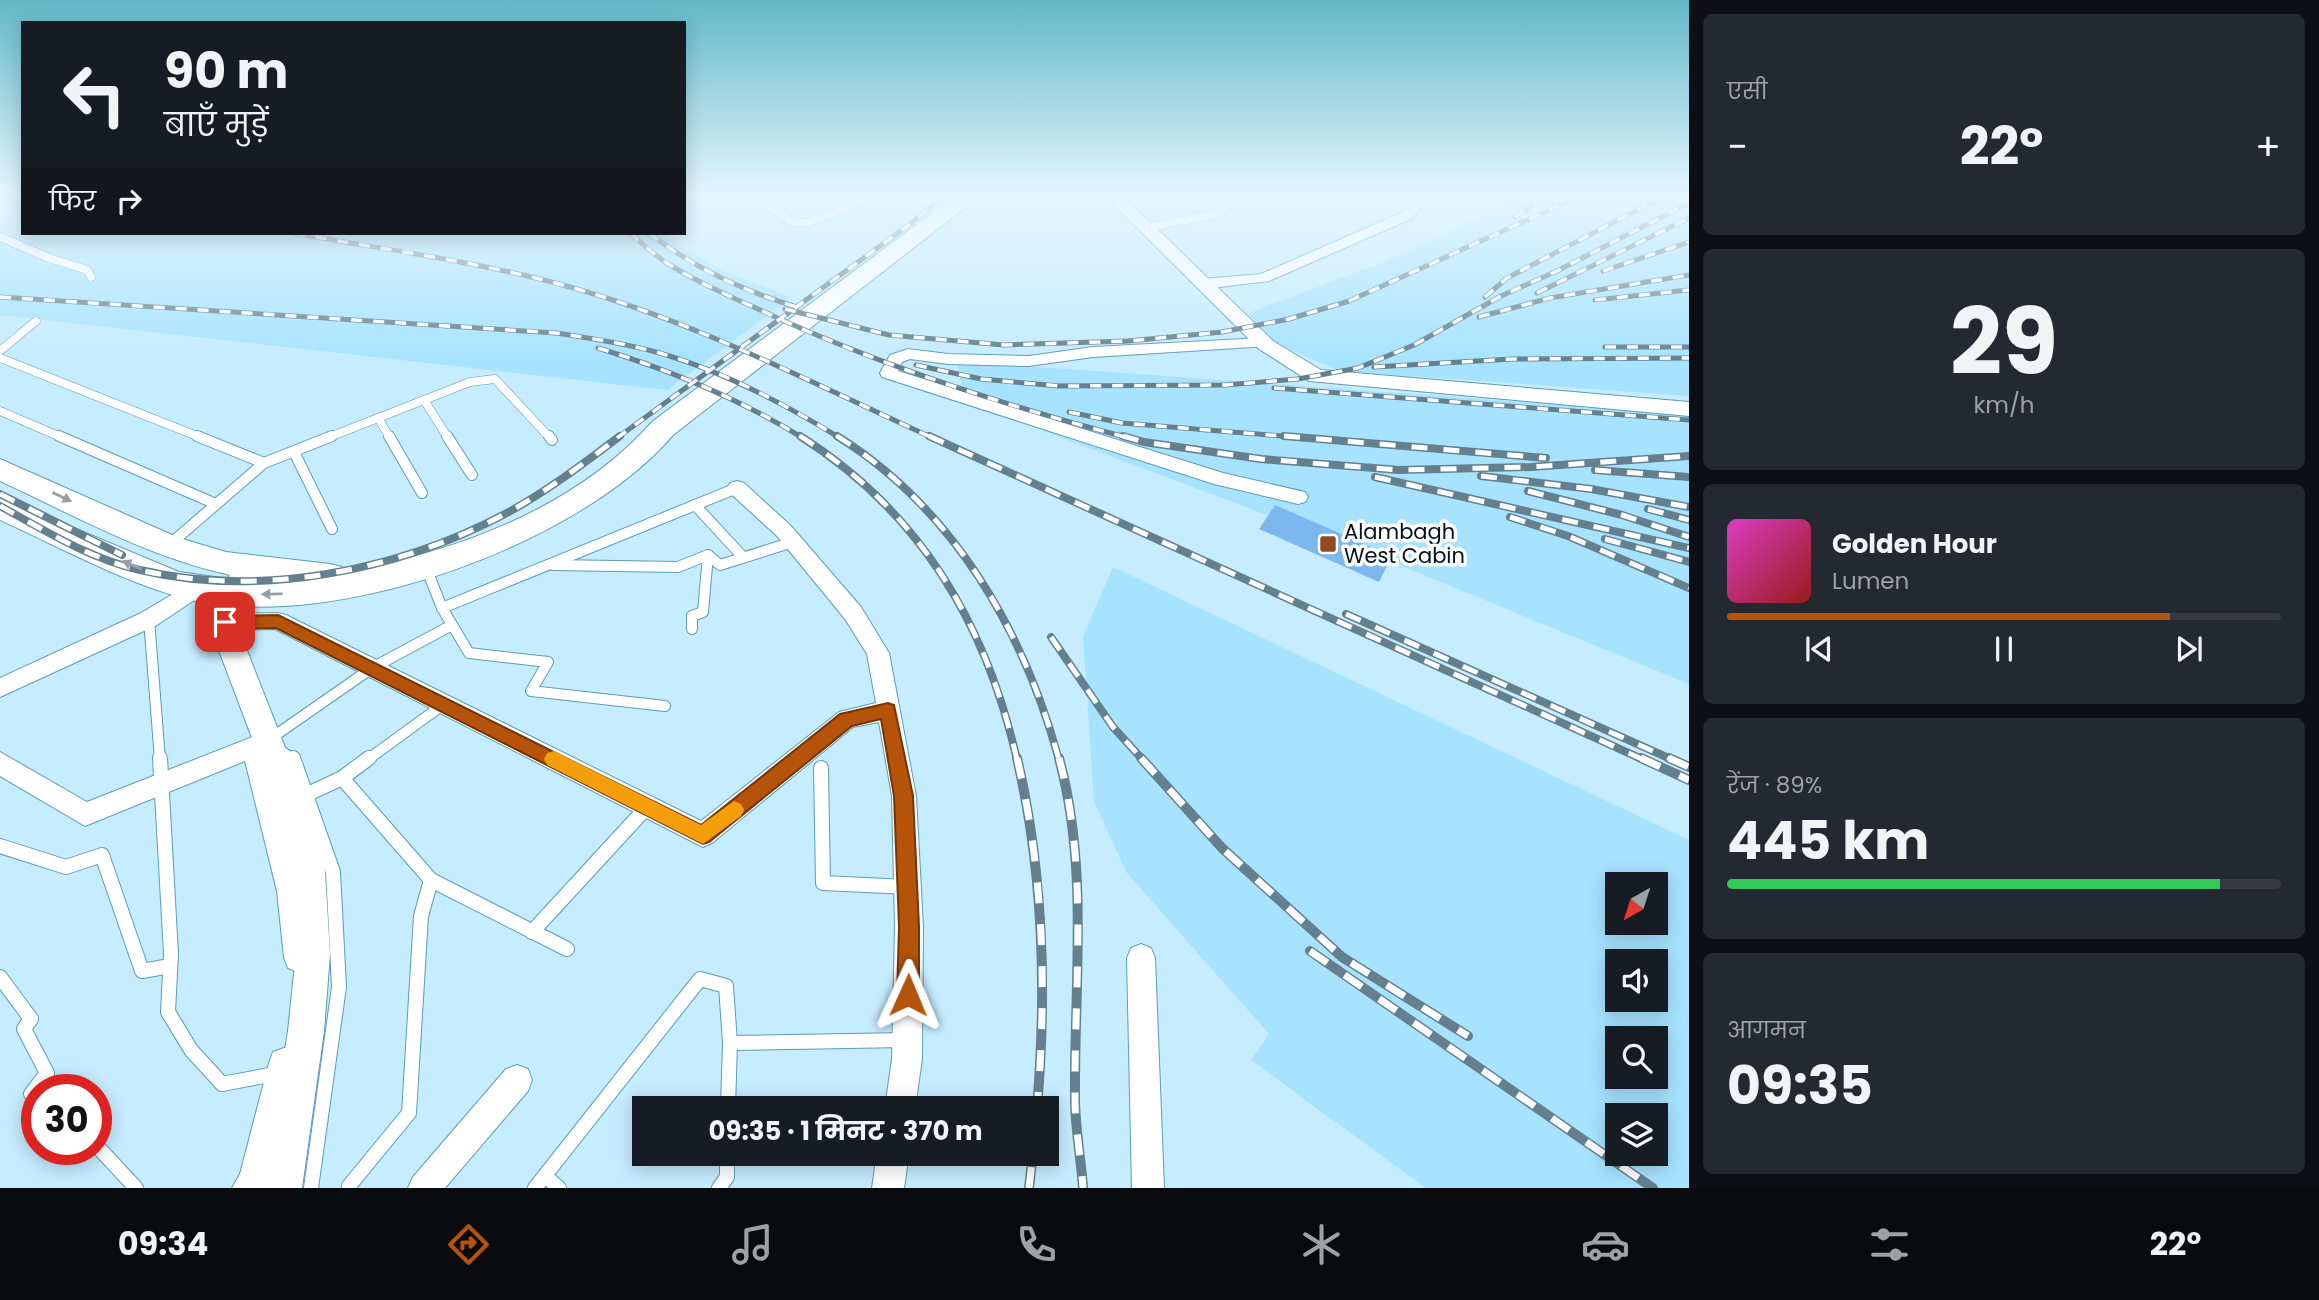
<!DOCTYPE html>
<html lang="hi">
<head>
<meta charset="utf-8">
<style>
	body { margin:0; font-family:Poppins,"Noto Sans Devanagari",sans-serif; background:#242831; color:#f1f3f6; height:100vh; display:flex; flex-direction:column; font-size:26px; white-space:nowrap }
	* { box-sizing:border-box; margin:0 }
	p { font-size:23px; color:#9ea1a6 }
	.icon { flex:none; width:38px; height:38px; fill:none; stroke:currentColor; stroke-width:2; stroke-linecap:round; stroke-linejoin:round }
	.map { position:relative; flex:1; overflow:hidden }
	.details { display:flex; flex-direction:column; gap:14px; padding:14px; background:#0d0f14; width:630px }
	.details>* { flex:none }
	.banner { position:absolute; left:21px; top:21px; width:665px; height:214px; border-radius:0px; box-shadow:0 4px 18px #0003; background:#171b24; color:#f1f3f6; overflow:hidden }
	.needle { width:46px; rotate:219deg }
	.fabs { position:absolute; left:1605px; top:872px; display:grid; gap:14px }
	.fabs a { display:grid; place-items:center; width:63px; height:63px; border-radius:0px; background:#171b24; box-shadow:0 4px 18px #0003; font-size:35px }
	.speed { position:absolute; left:21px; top:1074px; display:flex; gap:14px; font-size:35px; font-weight:700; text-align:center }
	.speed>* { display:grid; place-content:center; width:91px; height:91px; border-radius:50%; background:#171b24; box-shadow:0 4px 18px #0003; line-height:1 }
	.speed .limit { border:10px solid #d22; background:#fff; color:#111 }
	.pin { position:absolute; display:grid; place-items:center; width:60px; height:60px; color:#fff; margin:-30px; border-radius:14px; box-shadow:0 4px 10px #0006 }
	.me { position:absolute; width:77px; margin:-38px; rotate:1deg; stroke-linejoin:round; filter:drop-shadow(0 0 5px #0008) }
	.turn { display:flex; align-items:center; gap:24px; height:147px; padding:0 28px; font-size:32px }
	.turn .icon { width:91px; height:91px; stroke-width:2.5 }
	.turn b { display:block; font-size:49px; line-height:60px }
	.then { display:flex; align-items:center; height:66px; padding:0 28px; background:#0003; gap:14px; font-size:26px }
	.big { font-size:52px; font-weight:700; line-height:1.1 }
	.details .card { flex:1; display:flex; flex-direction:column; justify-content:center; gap:10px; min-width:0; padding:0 24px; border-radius:10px; background:#242831 }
	.details .dial { align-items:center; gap:0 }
	.dial b { font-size:91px; line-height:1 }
	.song { display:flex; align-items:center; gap:21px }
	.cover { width:84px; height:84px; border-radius:10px; background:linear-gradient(135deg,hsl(310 70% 55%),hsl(0 70% 35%)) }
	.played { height:7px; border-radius:4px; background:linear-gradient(90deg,#b45309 80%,#363941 80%) }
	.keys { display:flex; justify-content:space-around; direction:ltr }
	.heat { display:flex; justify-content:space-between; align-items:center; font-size:38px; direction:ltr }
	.charge { height:10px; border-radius:5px; background:linear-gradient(90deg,#34c759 89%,#363941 0) }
	.trip { position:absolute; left:632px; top:1096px; width:427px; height:70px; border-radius:0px; background:#171b24; box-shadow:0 4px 18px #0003; font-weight:700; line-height:70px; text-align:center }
	.tabs { display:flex; height:112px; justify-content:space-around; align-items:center; background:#090b0e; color:#9ea1a6 }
	.tabs .icon { width:49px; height:49px }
	.tabs .selected { color:#b45309 }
	.tabs b { font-size:32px; color:#f1f3f6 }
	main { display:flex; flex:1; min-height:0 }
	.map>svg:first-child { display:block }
	.built { fill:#a7e3ff; fill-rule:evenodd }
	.building { fill:#7cb7f0 }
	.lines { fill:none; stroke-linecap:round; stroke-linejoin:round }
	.service-far2-casing { stroke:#5b9cb9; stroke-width:9 }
	.service-far1-casing { stroke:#5b9cb9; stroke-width:12 }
	.service-casing { stroke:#5b9cb9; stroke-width:16 }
	.minor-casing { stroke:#5b9cb9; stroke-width:2 }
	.tertiary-casing { stroke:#5b9cb9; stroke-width:2 }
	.primary-casing { stroke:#5b9cb9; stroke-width:2 }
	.service-far2 { stroke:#fff; stroke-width:8 }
	.service-far1 { stroke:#fff; stroke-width:10 }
	.service { stroke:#fff; stroke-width:14 }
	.minor { fill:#fff; fill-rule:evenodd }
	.tertiary { fill:#fff; fill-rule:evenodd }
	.primary { fill:#fff; fill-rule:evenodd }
	.rail-far2-casing { stroke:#64808e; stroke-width:5 }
	.rail-far1-casing { stroke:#64808e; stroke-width:8 }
	.rail-casing { stroke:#64808e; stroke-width:10 }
	.rail-far2 { stroke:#fff; stroke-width:3.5; stroke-dasharray:11; stroke-linecap:butt }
	.rail-far1 { stroke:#fff; stroke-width:5; stroke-dasharray:16; stroke-linecap:butt }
	.rail { stroke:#fff; stroke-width:7; stroke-dasharray:21; stroke-linecap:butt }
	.oneway { fill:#999fa3 }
	.route { fill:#b45309; stroke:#753606; stroke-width:2 }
	.slow { fill:#f59e0b }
	.poi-dot { fill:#914b23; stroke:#fff; stroke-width:2.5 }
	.labels { text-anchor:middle; stroke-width:7; stroke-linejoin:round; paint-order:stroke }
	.poi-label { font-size:21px; fill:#00101a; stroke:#fff; text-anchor:start }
</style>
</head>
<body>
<main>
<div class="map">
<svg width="1689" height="1188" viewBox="0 0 1689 1188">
	<rect width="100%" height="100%" fill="#c5ecff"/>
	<g class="built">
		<polygon points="0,196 23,196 23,233 659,233 717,268 791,298 667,390 0,315"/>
		<polygon points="1521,196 1689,196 1689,396 1340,371 1267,339 1249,313 1394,258"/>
		<polygon points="956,361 1689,414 1689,684 1392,562 966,402"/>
		<path d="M1113 567 1689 840V1188H1426L1251 1060 1269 1034 1127 873 1094 802 1083 636ZM1617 884H1656V922H1617ZM1617 961H1656V999H1617ZM1617 1038H1656V1076H1617ZM1617 1115H1656V1153H1617Z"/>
	</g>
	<polygon class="building" points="1275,505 1392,556 1379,582 1259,529"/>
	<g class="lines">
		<defs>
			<g id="service-far2">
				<polyline points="755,196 792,222 808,223 872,196"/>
				<polyline points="1145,228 1221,213 1231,196"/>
				<polyline points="0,237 49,258 87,270 91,277"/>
				<polyline points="0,351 36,321"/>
				<polyline points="0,358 202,438"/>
				<polyline points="424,400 448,438"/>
				<polyline points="0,411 63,438"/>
				<polyline points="378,418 390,438"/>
				<polyline points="327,438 470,382 495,379 550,438"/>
			</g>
			<g id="service-far1">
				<polyline points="59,436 216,504"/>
				<polyline points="197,436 264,463"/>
				<polyline points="389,436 422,493"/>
				<polyline points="447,436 472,475"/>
				<polyline points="549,436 552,440"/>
				<polyline points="294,452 332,529"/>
				<polyline points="695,505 743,557"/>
				<polyline points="169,545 264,463 332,436"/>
				<polyline points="425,565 442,608 469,653 548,662 531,691 665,706"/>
				<polyline points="553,565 678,567 708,555 720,565 793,542"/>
				<polyline points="442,608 737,488"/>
				<polyline points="149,619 160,760"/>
				<polyline points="692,629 692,616 703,612 708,555"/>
				<polyline points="294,760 267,741 372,668 452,625"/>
				<polyline points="367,760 444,704"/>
			</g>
			<g id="service">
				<polyline points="160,758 171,954 168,1012 191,1050 222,1084 280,1073"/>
				<polyline points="293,758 333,872 339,987 311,1188"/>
				<polyline points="821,768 823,883 908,887"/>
				<polyline points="342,778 431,880 567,949"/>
				<polyline points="308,794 342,778 369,758"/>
				<polyline points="0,846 66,867 102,855 142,971 170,966"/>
				<polyline points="532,932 647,807"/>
				<polyline points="0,977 31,1019 24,1029 47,1073 31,1094 37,1099"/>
				<polyline points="728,1108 730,1043"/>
				<polyline points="96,1145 136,1188"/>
				<polyline points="545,1176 559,1188"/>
				<polyline points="349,1186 409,1113 421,916 431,880"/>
				<polyline points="535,1188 700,979 726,986 730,1043 905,1040"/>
				<polyline points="719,1188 727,1177 727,1153"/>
			</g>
			<g id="minor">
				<polygon points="1417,196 1431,196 1411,219 1269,281 1203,289 1195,284 1203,279 1261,274 1401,213"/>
				<polygon points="1263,338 1271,343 1269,346 1093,357 1029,366 948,364 910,359 902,362 898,371 1223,473 1305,492 1308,497 1305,502 1298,504 1214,484 882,377 880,373 890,355 908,349 948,354 1029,356 1093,347"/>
				<polygon points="737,481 744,483 791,526 861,607 889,653 916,796 923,927 922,1059 915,1108 885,1108 892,1059 895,927 892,796 879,722 853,727 712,843 703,847 275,629 225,630 217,628 214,622 217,616 225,614 278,613 286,615 701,821 839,712 876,703 867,654 845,619 777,536 730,493 727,488 730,483"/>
				<polygon points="195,581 202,583 205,589 202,595 157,625 0,697 0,678 141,613"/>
				<polygon points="265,732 273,735 277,742 273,749 267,752 303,891 312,958 308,968 298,972 288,968 284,958 277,891 245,761 85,826 0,776 0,752 87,802"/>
				<polygon points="1141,944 1151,948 1155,958 1164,1188 1132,1188 1127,958 1131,948"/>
				<polygon points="284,1048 295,1052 299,1063 269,1184 267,1188 232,1188 240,1174 269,1063 273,1052"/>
				<polygon points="517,1065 528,1069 532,1080 528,1091 445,1188 408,1188 413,1177 506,1069"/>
				<polygon points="877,1153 909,1153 904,1188 872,1188"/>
			</g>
			<g id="tertiary">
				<polygon points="1105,196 1123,196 1273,341 1321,370 1689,402 1689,416 1309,381 1259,349"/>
				<polygon points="246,556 255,559 259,566 238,622 246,648 299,783 324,855 330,954 324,1031 302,1188 262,1188 288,1031 296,954 292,855 269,783 218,648 212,622 233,566 237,559"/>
			</g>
			<path id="primary" d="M955 196H980L673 435C580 544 344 628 202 602 137 590 62 548 0 520V497L179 572 236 580 267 581C171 570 86 521 0 481V459L179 538 226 552 330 564 342 567 344 572C456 552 575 509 653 421Z"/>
		</defs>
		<use href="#service-far2" class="service-far2-casing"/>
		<use href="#service-far1" class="service-far1-casing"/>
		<use href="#service" class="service-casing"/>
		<use href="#minor" class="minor-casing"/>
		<use href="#tertiary" class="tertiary-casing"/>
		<use href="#primary" class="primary-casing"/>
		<use href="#service-far2" class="service-far2"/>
		<use href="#service-far1" class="service-far1"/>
		<use href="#service" class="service"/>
		<use href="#minor" class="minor"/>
		<use href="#tertiary" class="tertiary"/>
		<use href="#primary" class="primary"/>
		<defs>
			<g id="rail-far2">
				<polyline points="1515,217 1547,196"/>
				<path d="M294 233C386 250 481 262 570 287 696 322 814 384 933 438"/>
				<path d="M630 233C642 243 654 255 667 263 703 286 744 302 782 320 894 370 1010 407 1129 438"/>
				<path d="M649 233C694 268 743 291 797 307"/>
				<polyline points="1603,271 1689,242"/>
				<polyline points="1537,293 1689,218"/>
				<path d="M0 297 556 333C589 338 623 343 656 352 721 370 783 403 840 438"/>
				<polyline points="1485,297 1507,278 1664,196"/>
				<polyline points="1595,300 1689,290"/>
				<polyline points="785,309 889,335 1004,345 1128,341 1222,332 1289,319 1349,301 1580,196"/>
				<polyline points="1479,317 1550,298 1689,275"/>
				<polyline points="1605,347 1689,347"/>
				<path d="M598 348C670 370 738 398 803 438"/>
				<polyline points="916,365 981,379 1059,386 1225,385 1298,379 1358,368 1414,345 1501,296 1557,271 1689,203"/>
				<polyline points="1374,367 1512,359 1689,358"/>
				<polyline points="1274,388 1689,420"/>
				<polyline points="1069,412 1122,423 1306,438"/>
				<polyline points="617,438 906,227 944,196"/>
			</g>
			<g id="rail-far1">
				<path d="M800 436C920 512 986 623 1017 760"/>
				<path d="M837 436C953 508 1024 631 1059 760"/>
				<polyline points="929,436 1644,760"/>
				<polyline points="1123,436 1144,442 1261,459 1399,470 1531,467 1689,456"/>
				<polyline points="1284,436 1546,458"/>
				<polyline points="1595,470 1689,477"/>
				<polyline points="1481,476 1591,489 1689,507"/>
				<polyline points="1375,477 1689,548"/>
				<polyline points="1528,491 1622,515 1689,537"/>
				<polyline points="0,494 122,555"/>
				<path d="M0 506C44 530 90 559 140 570 260 598 397 571 505 514 546 492 583 464 620 436"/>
				<polyline points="1648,509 1689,520"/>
				<polyline points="1510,517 1568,536 1689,588"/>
				<polyline points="1605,539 1689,562"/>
				<polyline points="1346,614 1673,760"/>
				<polyline points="1051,637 1113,727 1143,760"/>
			</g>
			<g id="rail">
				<path d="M1017 758C1044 874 1047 990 1037 1108"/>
				<path d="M1059 758C1089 869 1074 984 1075 1098 1075 1128 1081 1158 1083 1188"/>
				<polyline points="1141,758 1222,848 1342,957 1468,1036"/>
				<polyline points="1641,758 1689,780"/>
				<polyline points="1669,758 1689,767"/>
				<polyline points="1310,951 1653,1188"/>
				<polyline points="1029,1188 1033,1153"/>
			</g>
		</defs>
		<use href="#rail-far2" class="rail-far2-casing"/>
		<use href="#rail-far1" class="rail-far1-casing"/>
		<use href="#rail" class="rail-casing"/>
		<use href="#rail-far2" class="rail-far2"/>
		<use href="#rail-far1" class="rail-far1"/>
		<use href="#rail" class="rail"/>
	</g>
	<defs><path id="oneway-solid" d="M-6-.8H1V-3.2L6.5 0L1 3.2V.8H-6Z" transform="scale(1.75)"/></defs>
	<g class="oneway">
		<use href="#oneway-solid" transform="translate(62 497) rotate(25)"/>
		<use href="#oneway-solid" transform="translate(132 565) rotate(-156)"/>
		<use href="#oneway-solid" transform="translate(272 594) rotate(179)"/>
	</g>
	<linearGradient id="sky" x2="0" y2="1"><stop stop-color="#62b8c7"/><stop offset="0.54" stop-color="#e5f6ff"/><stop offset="1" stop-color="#e5f6ff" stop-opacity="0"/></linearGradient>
	<rect width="1689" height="362" fill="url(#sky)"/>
	<polygon class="route" points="278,615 701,825 840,714 888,703 894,705 913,796 919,927 919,995 916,1002 908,1006 900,1002 897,995 899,927 894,796 881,719 852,726 709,842 703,844 276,628 225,629 217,622 225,616"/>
	<polygon class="slow" points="554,751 701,825 734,801 741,804 744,810 741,816 703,844 547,765 544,759 547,753"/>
	<rect class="poi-dot" x="1319" y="535" width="18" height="18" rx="3.5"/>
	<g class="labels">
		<g class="poi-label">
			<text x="1344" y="539">Alambagh<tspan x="1344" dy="24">West Cabin</tspan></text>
		</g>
	</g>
</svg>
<div class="fabs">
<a><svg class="needle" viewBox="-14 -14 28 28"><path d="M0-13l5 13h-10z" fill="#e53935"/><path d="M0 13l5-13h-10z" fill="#9ea1a6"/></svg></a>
<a><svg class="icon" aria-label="sound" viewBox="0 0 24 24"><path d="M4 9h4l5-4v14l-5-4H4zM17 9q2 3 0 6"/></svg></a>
<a><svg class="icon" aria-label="search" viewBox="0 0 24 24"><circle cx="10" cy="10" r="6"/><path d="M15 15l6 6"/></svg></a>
<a><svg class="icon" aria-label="layers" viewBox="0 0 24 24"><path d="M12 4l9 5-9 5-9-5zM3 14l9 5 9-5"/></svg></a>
</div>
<div class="speed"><div class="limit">30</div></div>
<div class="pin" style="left:225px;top:622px;background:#d93025"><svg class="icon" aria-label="arrive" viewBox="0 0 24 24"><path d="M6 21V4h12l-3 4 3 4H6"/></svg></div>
<svg class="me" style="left:908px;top:995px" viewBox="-20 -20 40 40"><path d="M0-17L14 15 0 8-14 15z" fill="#b45309" stroke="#fff" stroke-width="4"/></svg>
<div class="trip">09:35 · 1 मिनट · 370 m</div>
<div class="banner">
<div class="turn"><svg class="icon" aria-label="left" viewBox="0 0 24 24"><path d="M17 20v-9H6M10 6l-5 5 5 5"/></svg><div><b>90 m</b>बाएँ मुड़ें</div></div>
<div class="then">फिर<svg class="icon" aria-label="right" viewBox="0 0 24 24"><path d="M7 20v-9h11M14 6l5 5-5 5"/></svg></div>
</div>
</div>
<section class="details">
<div class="card"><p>एसी</p>
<div class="heat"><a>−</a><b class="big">22°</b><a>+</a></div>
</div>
<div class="card dial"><b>29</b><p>km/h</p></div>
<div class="card">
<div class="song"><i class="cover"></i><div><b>Golden Hour</b><p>Lumen</p></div></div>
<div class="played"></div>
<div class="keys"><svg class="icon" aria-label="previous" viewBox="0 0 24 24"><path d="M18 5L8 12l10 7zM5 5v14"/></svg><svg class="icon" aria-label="pause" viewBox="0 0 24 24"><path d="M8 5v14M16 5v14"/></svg><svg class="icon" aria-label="next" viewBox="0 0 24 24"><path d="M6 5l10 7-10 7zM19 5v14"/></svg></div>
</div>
<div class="card"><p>रेंज · 89%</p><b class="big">445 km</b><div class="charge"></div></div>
<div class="card"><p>आगमन</p><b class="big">09:35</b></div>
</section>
</main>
<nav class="tabs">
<b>09:34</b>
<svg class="icon selected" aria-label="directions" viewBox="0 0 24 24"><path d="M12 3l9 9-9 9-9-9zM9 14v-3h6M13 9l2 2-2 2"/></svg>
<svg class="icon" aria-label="music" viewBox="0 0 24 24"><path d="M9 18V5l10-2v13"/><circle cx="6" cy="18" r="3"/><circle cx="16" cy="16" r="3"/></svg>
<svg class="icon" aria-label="phone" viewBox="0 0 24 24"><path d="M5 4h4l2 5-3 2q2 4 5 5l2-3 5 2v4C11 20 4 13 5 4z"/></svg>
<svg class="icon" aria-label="climate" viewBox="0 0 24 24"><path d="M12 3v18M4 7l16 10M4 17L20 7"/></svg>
<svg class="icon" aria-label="car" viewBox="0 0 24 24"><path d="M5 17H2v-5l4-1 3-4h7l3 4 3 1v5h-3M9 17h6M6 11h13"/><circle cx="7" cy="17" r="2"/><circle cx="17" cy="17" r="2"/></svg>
<svg class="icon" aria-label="filters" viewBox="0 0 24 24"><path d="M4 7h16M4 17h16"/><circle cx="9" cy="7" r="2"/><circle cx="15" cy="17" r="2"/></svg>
<b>22°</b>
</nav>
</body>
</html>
